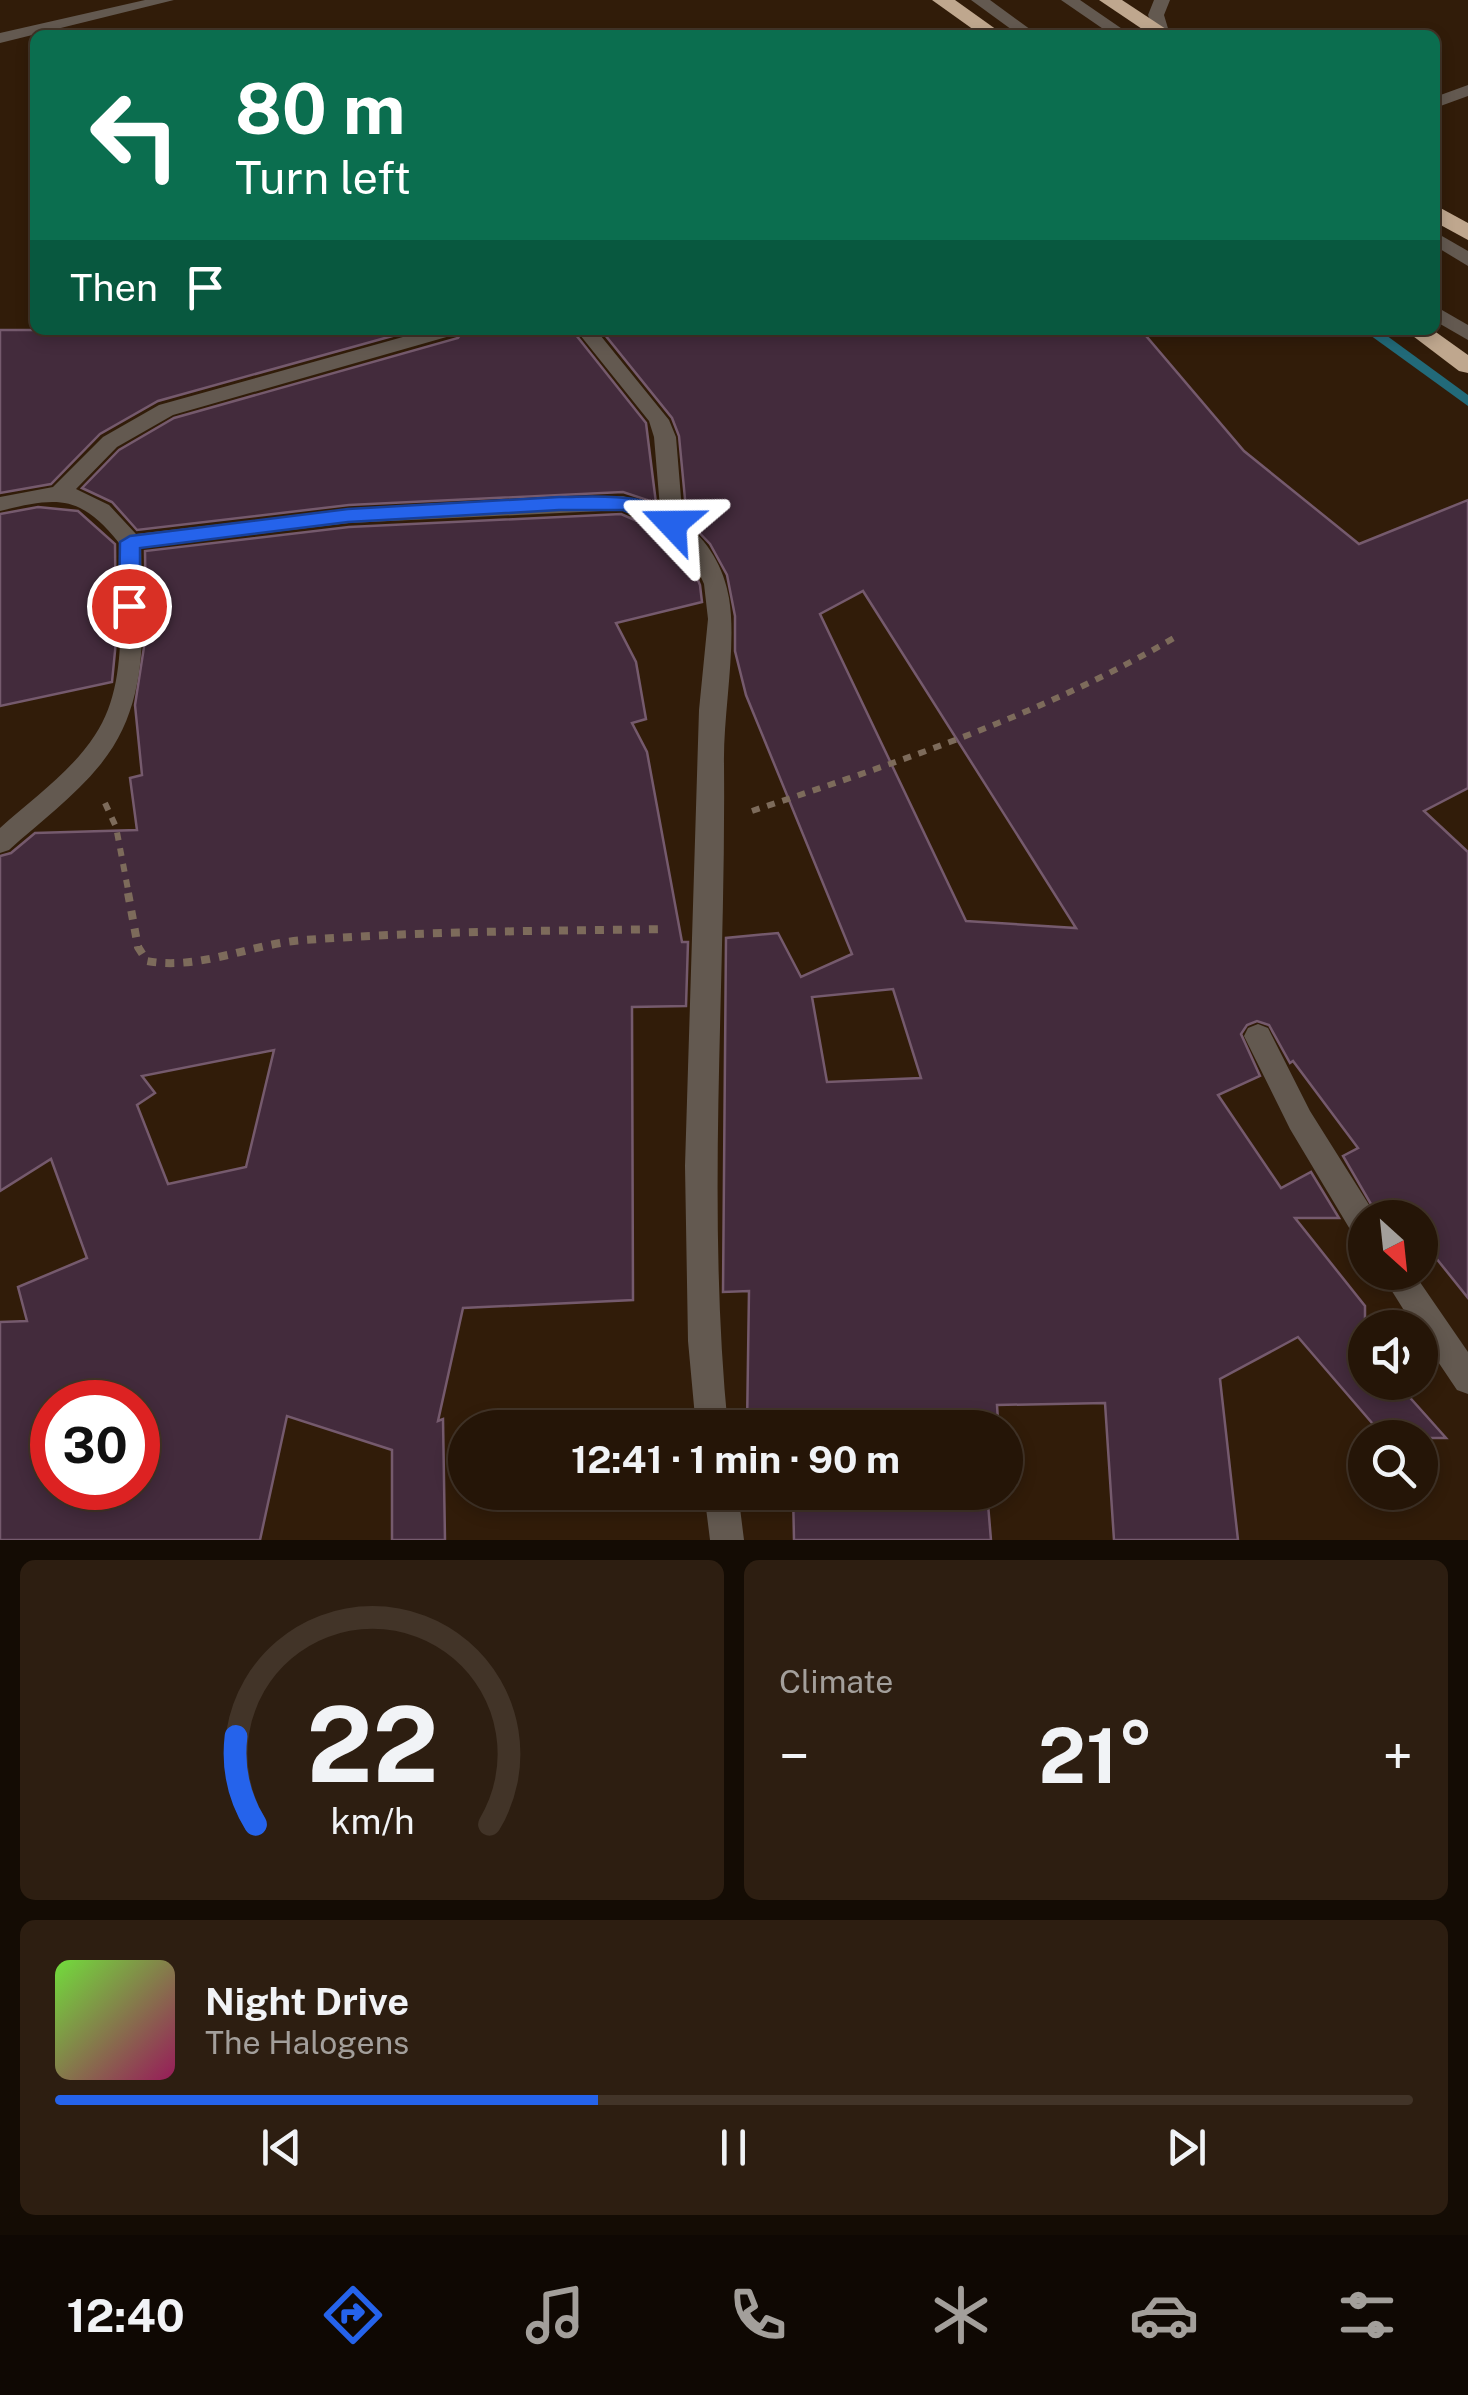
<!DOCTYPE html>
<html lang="en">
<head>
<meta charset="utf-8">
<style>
	body { margin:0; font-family:"Public Sans",sans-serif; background:#2d1e11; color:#f1f3f6; height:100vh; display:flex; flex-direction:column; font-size:38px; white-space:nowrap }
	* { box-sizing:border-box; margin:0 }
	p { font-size:32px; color:#a39f9b }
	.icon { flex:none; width:55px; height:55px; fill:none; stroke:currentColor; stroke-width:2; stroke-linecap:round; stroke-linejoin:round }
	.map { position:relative; height:1540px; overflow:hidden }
	.drawer { display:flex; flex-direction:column; gap:20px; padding:20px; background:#140c04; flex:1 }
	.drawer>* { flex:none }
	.guide { position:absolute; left:30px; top:30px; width:1410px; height:305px; border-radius:15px; box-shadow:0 5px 15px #0003,0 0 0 2px #423428; background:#0b6e4f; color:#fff; overflow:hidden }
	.needle { width:65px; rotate:153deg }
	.buttons { position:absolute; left:1348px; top:1200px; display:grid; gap:20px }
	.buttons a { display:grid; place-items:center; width:90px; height:90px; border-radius:50%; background:#251507; box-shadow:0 5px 15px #0003,0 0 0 2px #423428; font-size:50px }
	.speed { position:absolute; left:30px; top:1380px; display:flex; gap:20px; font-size:50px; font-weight:700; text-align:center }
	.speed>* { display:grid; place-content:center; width:130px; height:130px; border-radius:50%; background:#251507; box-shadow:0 5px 15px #0003,0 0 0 2px #423428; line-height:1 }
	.speed .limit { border:15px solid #d22; background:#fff; color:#111 }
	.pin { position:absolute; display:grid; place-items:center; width:85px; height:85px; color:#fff; margin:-42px; border:5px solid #fff; border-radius:50%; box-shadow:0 2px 10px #0007 }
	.me { position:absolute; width:110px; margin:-55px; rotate:293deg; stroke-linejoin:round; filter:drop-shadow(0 0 8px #0008) }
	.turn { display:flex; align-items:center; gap:35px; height:210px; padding:0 40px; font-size:45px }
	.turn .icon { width:130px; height:130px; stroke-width:2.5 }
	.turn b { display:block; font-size:70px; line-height:85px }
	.then { display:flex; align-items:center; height:95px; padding:0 40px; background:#0003; gap:20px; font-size:38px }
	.big { font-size:75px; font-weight:700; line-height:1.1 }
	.drawer .tile { flex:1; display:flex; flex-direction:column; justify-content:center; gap:15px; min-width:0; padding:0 35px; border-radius:15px; background:#2d1e11 }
	.drawer .dial { align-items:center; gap:0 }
	.dial svg { height:260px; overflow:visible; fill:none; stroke:#423428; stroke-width:7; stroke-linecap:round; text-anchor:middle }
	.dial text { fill:#f1f3f6; stroke:none }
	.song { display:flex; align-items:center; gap:30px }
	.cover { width:120px; height:120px; border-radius:15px; background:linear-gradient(135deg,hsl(100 70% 55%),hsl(330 70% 35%)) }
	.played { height:10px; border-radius:5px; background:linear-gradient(90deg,#2563eb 40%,#423428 40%) }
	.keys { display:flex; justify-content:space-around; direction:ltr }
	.heat { display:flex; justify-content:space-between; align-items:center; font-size:55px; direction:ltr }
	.drawer .tiles { flex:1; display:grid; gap:20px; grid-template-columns:1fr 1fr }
	.tile:last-child { grid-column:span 2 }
	.trip { position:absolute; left:448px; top:1410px; width:575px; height:100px; border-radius:50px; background:#251507; box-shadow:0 5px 15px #0003,0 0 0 2px #423428; font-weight:700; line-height:100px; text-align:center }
	.tab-bar { display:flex; height:160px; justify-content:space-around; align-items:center; background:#0f0803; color:#a39f9b }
	.tab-bar .icon { width:70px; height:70px }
	.tab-bar .current { color:#2563eb }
	.tab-bar b { font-size:45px; color:#f1f3f6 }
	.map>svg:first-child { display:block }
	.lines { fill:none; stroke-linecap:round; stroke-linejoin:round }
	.stream { fill:#226a79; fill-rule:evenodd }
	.building { fill:#432b3c; stroke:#755a6d; stroke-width:2.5; fill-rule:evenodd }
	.path-far1 { stroke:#7d6b5b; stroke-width:6; stroke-dasharray:8 8; stroke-linecap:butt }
	.path { stroke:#7d6b5b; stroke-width:8; stroke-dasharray:9 9; stroke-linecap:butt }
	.lane { fill:#635950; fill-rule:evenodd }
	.street { fill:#635950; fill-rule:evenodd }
	.highway { fill:#bfa78e; fill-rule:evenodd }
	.route { fill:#2563eb; stroke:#184099; stroke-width:2.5 }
</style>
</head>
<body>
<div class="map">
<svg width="1468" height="1540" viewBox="0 0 1468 1540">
	<rect width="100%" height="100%" fill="#311c09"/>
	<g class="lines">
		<polygon class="stream" points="1363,330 1379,330 1468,395 1468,406"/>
	</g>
	<g class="building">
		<polygon points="0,330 414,330 158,401 100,434 51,484 0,493"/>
		<polygon points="464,330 572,330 646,423 656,503 623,492 349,505 137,530 112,502 82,488 119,450 174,418 458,338"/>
		<path d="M601 330H1141L1244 451 1359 544 1468 500V788L1424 811 1468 852V1298L1420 1238V1218H1379L1343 1156 1358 1148 1293 1061 1290 1063 1269 1025 1257 1021 1247 1025 1241 1034 1260 1076 1218 1095 1281 1188 1311 1172 1339 1218H1295L1365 1306V1382H1396L1446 1438H1385L1298 1337 1220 1379 1238 1540H1114L1105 1403 997 1405 998 1421H982V1428H747L749 1291 723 1292 726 938 778 933 801 977 852 954 746 695 735 651V616L727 575 710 544 687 520 679 436 672 418ZM863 591 1030 855 1076 928 966 921 820 614ZM893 989 921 1078 827 1082 812 997Z"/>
		<polygon points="38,507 78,511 115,544 116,641 112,682 0,706 0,514"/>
		<path d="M621 514 658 530 689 559 700 585 702 602 616 623 636 662 646 719 632 723 647 752 682 942H688L686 1006 632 1007 633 1300 463 1308 438 1421 443 1419 445 1540H392V1450L287 1416 260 1540H0V1322L27 1321 18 1287 87 1258 51 1159 0 1191V856L11 853 35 833 137 830 130 778 142 775 135 705 146 634 145 551 349 527ZM274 1050 246 1167 168 1184 137 1105 155 1093 142 1076ZM52 1402H138V1488H52Z"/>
		<polygon points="793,1492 987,1492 991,1540 794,1540"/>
	</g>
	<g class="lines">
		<g class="path-far1">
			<polyline points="105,803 116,827 129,895"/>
			<path d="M752 811C898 762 1045 714 1179 635"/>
		</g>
		<path class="path" d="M128 893 138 947 147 961C199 971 253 943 305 940 425 931 546 931 666 929"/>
		<g class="lane">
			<polygon points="971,0 990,0 1038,35 1019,35"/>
			<polygon points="1061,0 1080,0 1131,35 1112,35"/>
			<polygon points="1154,0 1170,0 1164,15 1170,35 1155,33 1148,15"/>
			<polygon points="1468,85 1468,96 1435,108 1435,97"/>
			<polygon points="1435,232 1468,251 1468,266 1435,246"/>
			<polygon points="1435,306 1468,325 1468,340 1435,321"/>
		</g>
		<g class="street">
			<polygon points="145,0 174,0 0,43 0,33"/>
			<path d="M428 330H460L457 334 173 415 117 447 76 489 109 505 136 534 349 509 623 496 660 508 654 437 649 421 576 330H596L669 420 676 437 683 522C708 540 724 568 729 598 737 646 723 713 724 765 726 987 706 1206 728 1428H696L688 1341 685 1166 699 710 708 619 704 584 692 557 660 527 622 510 349 523 141 548C142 624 152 702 100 765 74 797 40 822 9 850L0 853V828C33 798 71 772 95 735 131 682 118 603 119 543 80 494 57 497 0 511V497L53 487 103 437 159 405Z"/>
			<polygon points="1258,1024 1268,1028 1310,1111 1376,1216 1365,1218 1365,1240 1354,1236 1290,1129 1244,1036 1248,1028"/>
			<polygon points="1380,1272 1413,1272 1468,1352 1468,1394 1457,1390 1420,1335 1420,1328 1415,1328"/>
			<polygon points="704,1492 738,1492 744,1540 710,1540"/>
		</g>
		<g class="highway">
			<polygon points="932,0 955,0 1004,35 981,35"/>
			<polygon points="1099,0 1122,0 1175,35 1151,35"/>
			<polygon points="1435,205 1468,223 1468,240 1435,222"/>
			<polygon points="1405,330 1433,330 1468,355 1468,373 1459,371"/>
		</g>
	</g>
	<path class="route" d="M559 497C599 497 653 490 682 524L672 530 623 510H559L348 522 140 548V606L129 613 119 606 120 542 130 536 348 509Z"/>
</svg>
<div class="buttons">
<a><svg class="needle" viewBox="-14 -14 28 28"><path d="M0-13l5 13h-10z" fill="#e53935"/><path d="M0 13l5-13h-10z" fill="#a39f9b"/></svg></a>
<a><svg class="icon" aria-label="sound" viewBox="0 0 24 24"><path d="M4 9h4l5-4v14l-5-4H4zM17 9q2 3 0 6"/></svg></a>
<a><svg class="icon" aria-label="search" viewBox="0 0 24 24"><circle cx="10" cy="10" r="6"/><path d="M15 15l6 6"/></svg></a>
</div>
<div class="speed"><div class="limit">30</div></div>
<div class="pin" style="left:129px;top:606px;background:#d93025"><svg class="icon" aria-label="arrive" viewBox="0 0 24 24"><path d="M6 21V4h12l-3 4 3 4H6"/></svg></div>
<svg class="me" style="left:672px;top:524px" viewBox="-20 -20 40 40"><path d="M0-17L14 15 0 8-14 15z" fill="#2563eb" stroke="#fff" stroke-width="4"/></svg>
<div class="trip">12:41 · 1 min · 90 m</div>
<div class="guide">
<div class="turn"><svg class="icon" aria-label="left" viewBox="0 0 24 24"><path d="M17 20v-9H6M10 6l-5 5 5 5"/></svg><div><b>80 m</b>Turn left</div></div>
<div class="then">Then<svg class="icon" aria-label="arrive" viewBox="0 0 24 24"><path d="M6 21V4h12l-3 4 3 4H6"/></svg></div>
</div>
</div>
<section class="drawer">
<div class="tiles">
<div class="tile dial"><svg viewBox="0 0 100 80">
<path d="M14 69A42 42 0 1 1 86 69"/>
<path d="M14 69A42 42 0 0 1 8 42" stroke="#2563eb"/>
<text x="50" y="56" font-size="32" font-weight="700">22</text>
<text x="50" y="72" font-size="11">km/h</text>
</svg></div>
<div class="tile"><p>Climate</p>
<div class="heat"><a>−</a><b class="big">21°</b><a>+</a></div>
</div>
<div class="tile">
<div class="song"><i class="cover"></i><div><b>Night Drive</b><p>The Halogens</p></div></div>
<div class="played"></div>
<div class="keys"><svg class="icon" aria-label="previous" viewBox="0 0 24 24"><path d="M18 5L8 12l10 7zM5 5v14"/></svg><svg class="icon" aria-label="pause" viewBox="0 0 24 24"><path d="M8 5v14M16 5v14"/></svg><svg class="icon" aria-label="next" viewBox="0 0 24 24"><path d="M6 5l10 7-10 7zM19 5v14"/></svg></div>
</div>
</div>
</section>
<nav class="tab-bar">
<b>12:40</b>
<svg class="icon current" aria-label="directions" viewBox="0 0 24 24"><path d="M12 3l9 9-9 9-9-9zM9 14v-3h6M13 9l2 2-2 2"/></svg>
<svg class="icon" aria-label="music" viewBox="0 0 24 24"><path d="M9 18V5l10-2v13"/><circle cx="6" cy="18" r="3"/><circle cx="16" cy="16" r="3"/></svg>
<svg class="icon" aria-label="phone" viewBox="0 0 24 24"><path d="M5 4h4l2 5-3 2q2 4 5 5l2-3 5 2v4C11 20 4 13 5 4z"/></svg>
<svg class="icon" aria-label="climate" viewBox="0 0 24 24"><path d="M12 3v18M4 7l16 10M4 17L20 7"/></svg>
<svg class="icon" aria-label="car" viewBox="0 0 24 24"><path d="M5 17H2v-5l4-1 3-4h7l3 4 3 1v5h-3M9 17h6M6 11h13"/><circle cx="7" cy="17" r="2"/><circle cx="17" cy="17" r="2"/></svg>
<svg class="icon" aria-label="filters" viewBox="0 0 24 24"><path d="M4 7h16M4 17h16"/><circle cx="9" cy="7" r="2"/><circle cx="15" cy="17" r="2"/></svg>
</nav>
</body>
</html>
